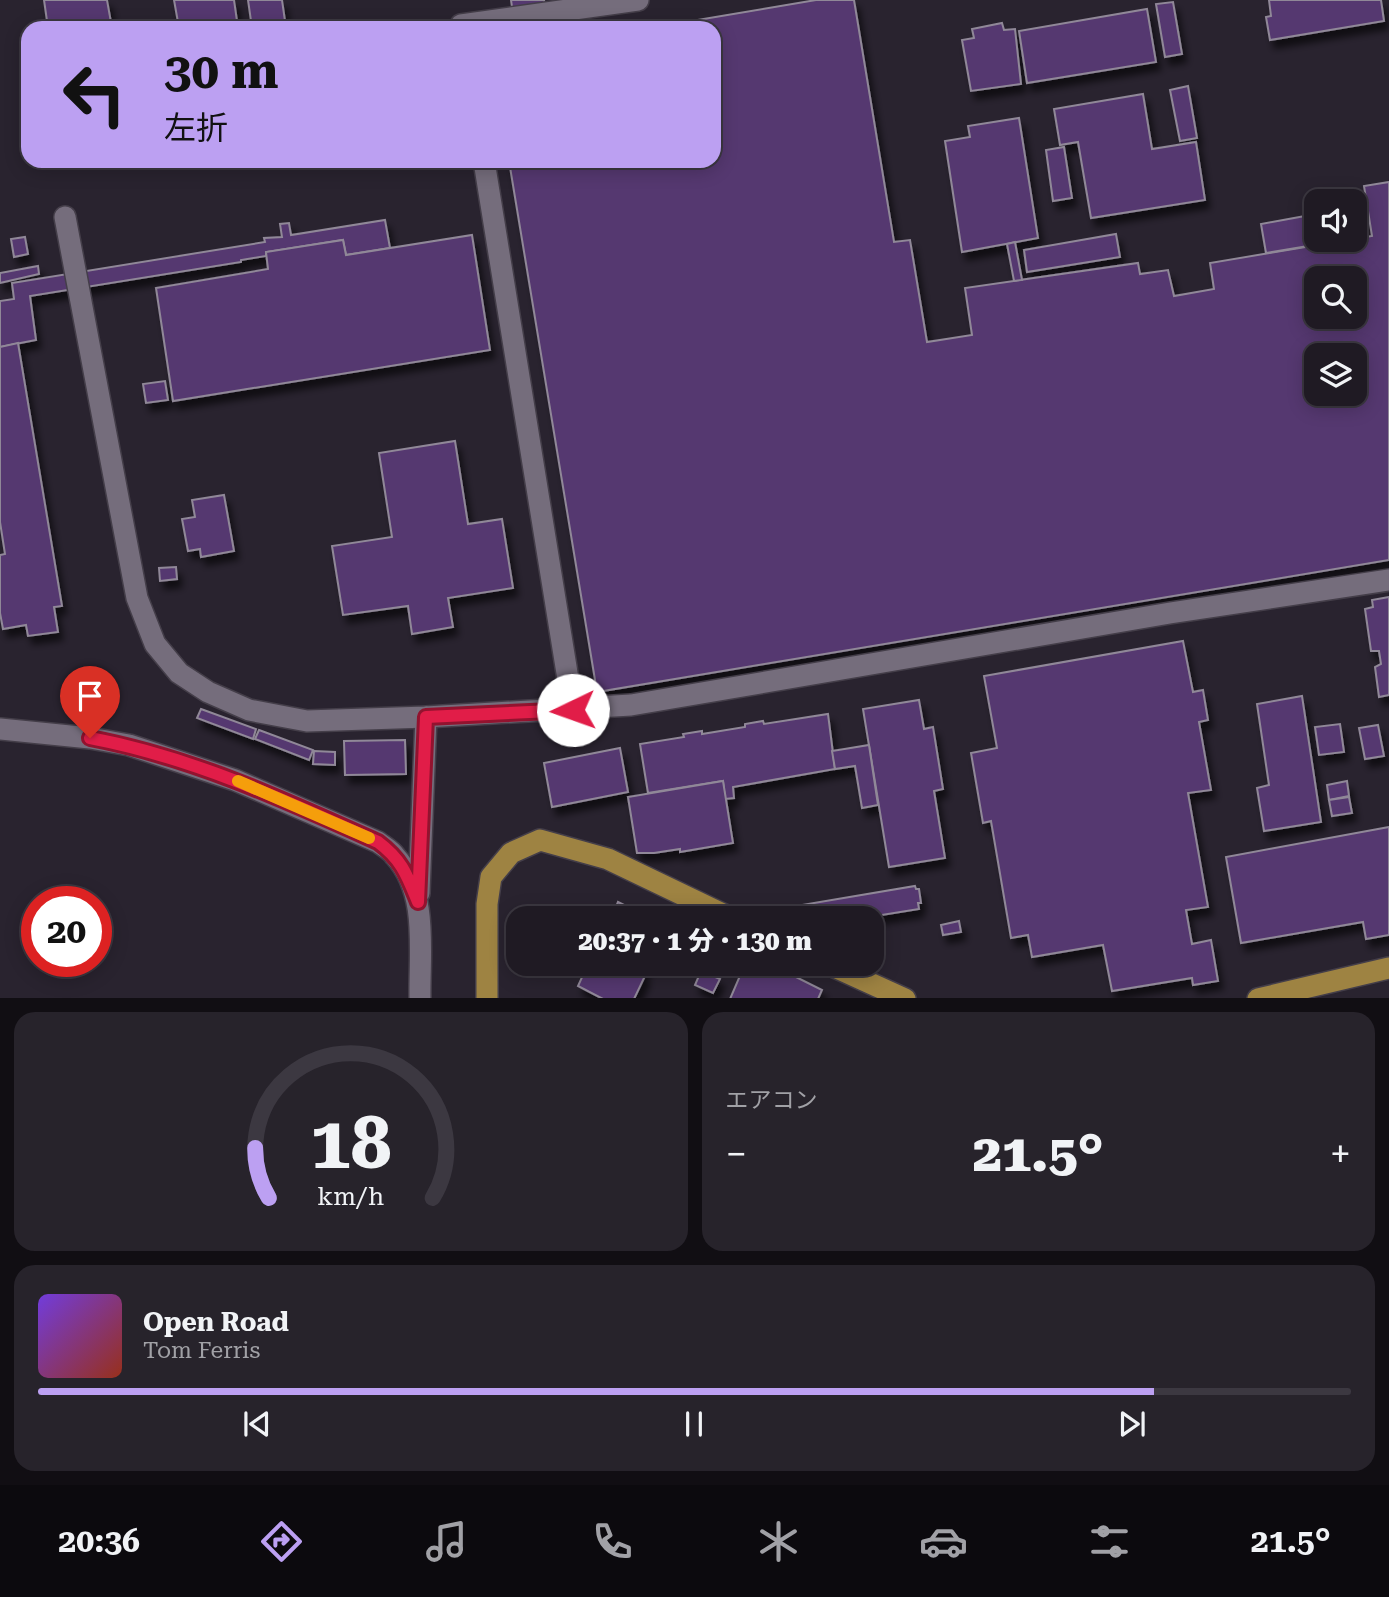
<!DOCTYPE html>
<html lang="ja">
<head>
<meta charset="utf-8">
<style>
	body { margin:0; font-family:"Roboto Serif","Noto Sans JP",serif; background:#27232b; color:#f1f3f6; height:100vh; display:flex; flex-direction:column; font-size:26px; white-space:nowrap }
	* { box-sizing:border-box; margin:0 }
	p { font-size:23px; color:#a1a1a6 }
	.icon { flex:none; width:38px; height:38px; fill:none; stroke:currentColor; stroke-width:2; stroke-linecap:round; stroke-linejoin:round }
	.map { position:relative; height:998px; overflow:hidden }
	.sheet { display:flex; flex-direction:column; gap:14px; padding:14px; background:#110e13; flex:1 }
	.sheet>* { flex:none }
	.guide { position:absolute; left:21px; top:21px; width:700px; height:147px; border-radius:21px; box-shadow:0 4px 18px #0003,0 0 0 2px #3c3841; background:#bca0f2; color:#111; overflow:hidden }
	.fabs { position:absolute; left:1304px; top:189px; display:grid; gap:14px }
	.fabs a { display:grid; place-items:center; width:63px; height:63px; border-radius:14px; background:#1f1a23; box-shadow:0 4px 18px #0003,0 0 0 2px #3c3841; font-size:35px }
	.speed { position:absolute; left:21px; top:886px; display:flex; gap:14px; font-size:35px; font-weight:700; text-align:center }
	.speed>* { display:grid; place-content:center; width:91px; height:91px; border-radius:50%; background:#1f1a23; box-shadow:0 4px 18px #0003,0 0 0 2px #3c3841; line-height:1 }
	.speed .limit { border:10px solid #d22; background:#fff; color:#111 }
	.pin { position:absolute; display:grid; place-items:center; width:60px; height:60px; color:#fff; margin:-72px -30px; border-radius:50% 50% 50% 0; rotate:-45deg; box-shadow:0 0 7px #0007 }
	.pin .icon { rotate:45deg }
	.me { position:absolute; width:77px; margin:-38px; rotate:267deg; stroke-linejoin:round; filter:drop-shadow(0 0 5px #0008) }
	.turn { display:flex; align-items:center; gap:24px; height:147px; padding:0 28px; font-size:32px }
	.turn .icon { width:91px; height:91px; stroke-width:2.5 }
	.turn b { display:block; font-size:49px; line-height:60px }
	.big { font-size:52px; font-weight:800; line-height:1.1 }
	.sheet .card { flex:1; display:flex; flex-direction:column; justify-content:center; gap:10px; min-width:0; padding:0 24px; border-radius:21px; background:#27232b }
	.sheet .dial { align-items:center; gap:0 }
	.dial svg { height:182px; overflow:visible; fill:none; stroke:#3c3841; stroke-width:7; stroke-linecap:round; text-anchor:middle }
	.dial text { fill:#f1f3f6; stroke:none }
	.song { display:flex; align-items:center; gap:21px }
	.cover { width:84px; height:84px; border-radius:10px; background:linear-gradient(135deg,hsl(260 70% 55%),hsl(10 70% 35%)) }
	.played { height:7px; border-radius:4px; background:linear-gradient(90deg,#bca0f2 85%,#3c3841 85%) }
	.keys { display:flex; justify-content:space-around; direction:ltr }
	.heat { display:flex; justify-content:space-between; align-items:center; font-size:38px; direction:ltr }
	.sheet .tiles { flex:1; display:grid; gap:14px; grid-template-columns:1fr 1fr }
	.card:last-child { grid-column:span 2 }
	.trip { position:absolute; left:506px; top:906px; width:378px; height:70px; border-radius:21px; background:#1f1a23; box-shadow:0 4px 18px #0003,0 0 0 2px #3c3841; font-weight:800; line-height:70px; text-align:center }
	.tabs { display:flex; height:112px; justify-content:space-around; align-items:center; background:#0c0a0e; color:#a1a1a6 }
	.tabs .icon { width:49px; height:49px }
	.tabs .current { color:#bca0f2 }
	.tabs b { font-size:32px; color:#f1f3f6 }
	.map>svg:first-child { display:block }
	.building { fill:#55376f; stroke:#908898; stroke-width:2; fill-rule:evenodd; filter:url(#shadow) }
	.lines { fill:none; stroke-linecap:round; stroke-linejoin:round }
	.minor-casing { stroke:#443e49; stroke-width:24 }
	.major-casing { stroke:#443e49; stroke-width:24 }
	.minor { stroke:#756d7c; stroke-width:21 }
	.major { stroke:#9e8342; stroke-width:21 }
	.route-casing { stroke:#92132f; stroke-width:18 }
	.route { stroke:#e11d48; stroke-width:12 }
	.slow { stroke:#f59e0b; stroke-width:12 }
</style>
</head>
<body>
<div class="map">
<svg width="1389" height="999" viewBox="0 0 1389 999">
	<defs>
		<filter id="shadow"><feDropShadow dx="4.5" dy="8" stdDeviation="3.5" flood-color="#0009"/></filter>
	</defs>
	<rect width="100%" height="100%" fill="#29232f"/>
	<g class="building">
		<polygon points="44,0 107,0 112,28 48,28"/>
		<polygon points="174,0 234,0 238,28 179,28"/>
		<polygon points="248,0 282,0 286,28 252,28"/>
		<polygon points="511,0 544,0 549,28 515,28"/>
		<path d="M816 0H854L894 242 910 240 927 342 972 335 965 288 1138 263 1140 274 1168 270 1174 296 1214 289 1210 263 1372 236 1364 186 1389 182V560L597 692 509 161H714V28H650ZM1316 278H1354V317H1316ZM1316 355H1354V394H1316Z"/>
		<polygon points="1269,0 1381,0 1384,21 1270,40 1266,17 1271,16"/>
		<polygon points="1173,2 1182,54 1165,57 1156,4"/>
		<polygon points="1147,9 1156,62 1027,83 1019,31"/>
		<polygon points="1002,23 1004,30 1015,29 1021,84 971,91 962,40 974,38 972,29"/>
		<polygon points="1188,86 1197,138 1180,141 1170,90"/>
		<polygon points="1143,94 1152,149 1196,142 1205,200 1091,218 1078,142 1060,145 1054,109"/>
		<polygon points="1019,118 1038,238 962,252 945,141 970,137 968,126"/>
		<polygon points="1064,147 1072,198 1053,201 1046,150"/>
		<polygon points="1316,214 1316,240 1344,240 1266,253 1261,224"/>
		<polygon points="385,220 390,248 346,255 343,240 266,252 266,256 241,260 241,262 30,296 36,340 0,347 0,301 14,299 12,283 265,242 264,238 282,237 280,224 289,223 291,235"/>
		<polygon points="1116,234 1120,257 1027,272 1024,250"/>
		<polygon points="472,235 490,350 173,401 156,288 268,269 266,252 343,240 346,255"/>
		<polygon points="25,237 28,254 14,257 11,239"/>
		<polygon points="1015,242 1022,280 1014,281 1007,244"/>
		<polygon points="38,266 39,274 0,283 0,273"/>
		<polygon points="18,343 62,606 54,607 58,632 28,636 26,625 3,629 0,613 0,555 5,554 0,522 0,347"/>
		<polygon points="165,381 168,400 146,403 143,384"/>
		<polygon points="455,441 468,524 502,519 513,588 448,598 453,627 412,634 408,606 343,615 332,546 392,537 379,453"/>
		<polygon points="224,495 234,551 201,557 200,549 188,551 182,519 195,517 192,500"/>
		<polygon points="176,567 177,579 160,581 159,568"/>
		<polygon points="1389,597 1389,695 1379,697 1375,667 1381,664 1379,651 1371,651 1365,609 1373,607 1372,600"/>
		<polygon points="1183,641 1193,692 1203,690 1208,720 1199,722 1211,790 1188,793 1208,907 1186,910 1192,944 1211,940 1218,981 1193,985 1192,978 1112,991 1103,945 1032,957 1028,935 1011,938 991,821 983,823 971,753 997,748 984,676"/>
		<polygon points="1302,696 1321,822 1264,831 1257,788 1269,785 1257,704"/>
		<polygon points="919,700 924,729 933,727 943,789 934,791 945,858 889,867 863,709"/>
		<polygon points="201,709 256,729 253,739 197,718"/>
		<polygon points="828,714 835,769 733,787 734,798 725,799 723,781 648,793 640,744 684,737 683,734 702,731 702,734 745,727 745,724 763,721 764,724"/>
		<polygon points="1340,724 1344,752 1319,755 1315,727"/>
		<polygon points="1378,725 1384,756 1365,759 1359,728"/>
		<polygon points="259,730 313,750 309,760 255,739"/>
		<polygon points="405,740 406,774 345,775 344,741"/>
		<polygon points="869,745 878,805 862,808 855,766 835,769 832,751"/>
		<polygon points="620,748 628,792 552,807 544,763"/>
		<polygon points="314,751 335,752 335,765 313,764"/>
		<polygon points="723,781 733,843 680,852 680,849 654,853 637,853 628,797"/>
		<polygon points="1347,781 1349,796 1329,800 1327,785"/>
		<polygon points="1349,797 1352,813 1332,816 1329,800"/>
		<polygon points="1389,827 1389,935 1366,939 1363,922 1241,943 1226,857"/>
		<polygon points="915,886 916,889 919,889 921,903 918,903 919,909 857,919 798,919 796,906"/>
		<polygon points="618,902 652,919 611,919"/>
		<polygon points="959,921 961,932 943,935 941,925"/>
		<polygon points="588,964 646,964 641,975 645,976 634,999 603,999 578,986"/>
		<polygon points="745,964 765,973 769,966 774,969 776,967 822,990 818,999 730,999"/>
		<polygon points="701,971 720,979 713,993 695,985"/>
	</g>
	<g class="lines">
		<defs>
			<g id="minor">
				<polyline points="462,28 461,25 638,0"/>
				<polyline points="484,161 573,710"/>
				<polyline points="65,217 137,598 155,644 179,673 208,692 249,710 307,721 426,717 631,705 1170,613 1389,580"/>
				<path d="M0 729 90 738 129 745 235 780 378 842C383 846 391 850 395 856 429 893 419 953 420 999"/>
				<polyline points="419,893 426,717"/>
			</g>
			<g id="major">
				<polyline points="828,964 905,999"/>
				<polyline points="487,999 487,904 491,877 511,853 540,840 608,859 733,919"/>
				<polyline points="1258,999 1389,968"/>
			</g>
		</defs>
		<use href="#minor" class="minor-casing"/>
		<use href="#major" class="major-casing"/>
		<use href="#minor" class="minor"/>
		<use href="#major" class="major"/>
	</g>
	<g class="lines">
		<defs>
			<path id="route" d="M90 738C191 757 285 800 378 842 402 860 407 875 418 902L426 717 573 710"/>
		</defs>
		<use href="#route" class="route-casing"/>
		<use href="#route" class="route"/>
		<polyline class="slow" points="238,781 369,838"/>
	</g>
</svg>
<div class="fabs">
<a><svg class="icon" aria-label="sound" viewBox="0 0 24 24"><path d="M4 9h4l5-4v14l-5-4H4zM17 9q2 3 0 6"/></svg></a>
<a><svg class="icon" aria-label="search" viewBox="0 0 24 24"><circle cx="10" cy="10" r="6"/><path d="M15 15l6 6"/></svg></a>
<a><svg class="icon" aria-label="layers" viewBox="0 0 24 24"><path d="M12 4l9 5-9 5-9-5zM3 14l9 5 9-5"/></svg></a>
</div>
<div class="speed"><div class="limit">20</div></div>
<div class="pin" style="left:90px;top:738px;background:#d93025"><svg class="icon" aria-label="arrive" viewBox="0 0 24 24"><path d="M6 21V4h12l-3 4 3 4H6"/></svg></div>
<svg class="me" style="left:573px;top:710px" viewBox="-20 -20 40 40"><circle r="19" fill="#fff"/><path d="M0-13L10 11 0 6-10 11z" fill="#e11d48"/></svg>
<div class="trip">20:37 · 1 分 · 130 m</div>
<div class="guide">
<div class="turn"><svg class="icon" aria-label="left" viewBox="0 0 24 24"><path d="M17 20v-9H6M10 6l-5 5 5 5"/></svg><div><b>30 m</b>左折</div></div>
</div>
</div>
<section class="sheet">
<div class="tiles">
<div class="card dial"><svg viewBox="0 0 100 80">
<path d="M14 69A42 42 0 1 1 86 69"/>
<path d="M14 69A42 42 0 0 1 8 47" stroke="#bca0f2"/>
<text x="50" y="56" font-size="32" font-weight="700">18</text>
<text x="50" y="72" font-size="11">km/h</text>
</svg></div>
<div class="card"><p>エアコン</p>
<div class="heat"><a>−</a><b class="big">21.5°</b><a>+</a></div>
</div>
<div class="card">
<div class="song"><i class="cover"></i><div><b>Open Road</b><p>Tom Ferris</p></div></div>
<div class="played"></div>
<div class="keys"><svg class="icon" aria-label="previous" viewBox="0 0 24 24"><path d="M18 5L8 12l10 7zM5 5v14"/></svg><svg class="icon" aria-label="pause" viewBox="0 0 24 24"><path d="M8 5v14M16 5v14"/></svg><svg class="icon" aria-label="next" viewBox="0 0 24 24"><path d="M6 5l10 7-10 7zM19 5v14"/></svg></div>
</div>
</div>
</section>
<nav class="tabs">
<b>20:36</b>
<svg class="icon current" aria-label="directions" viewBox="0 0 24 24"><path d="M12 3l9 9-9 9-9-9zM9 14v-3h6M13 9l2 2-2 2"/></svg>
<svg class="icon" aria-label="music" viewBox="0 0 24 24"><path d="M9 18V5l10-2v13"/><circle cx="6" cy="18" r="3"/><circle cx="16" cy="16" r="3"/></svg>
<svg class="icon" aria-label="phone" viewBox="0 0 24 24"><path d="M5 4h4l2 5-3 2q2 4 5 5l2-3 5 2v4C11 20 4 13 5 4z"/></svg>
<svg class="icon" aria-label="climate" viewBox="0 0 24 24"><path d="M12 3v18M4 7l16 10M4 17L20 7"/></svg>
<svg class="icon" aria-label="car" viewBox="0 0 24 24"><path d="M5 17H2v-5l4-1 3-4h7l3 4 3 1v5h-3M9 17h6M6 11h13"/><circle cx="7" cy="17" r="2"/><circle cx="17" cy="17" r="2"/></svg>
<svg class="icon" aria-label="filters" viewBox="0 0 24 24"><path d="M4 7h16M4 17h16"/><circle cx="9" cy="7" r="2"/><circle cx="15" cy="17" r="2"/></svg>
<b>21.5°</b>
</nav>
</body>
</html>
